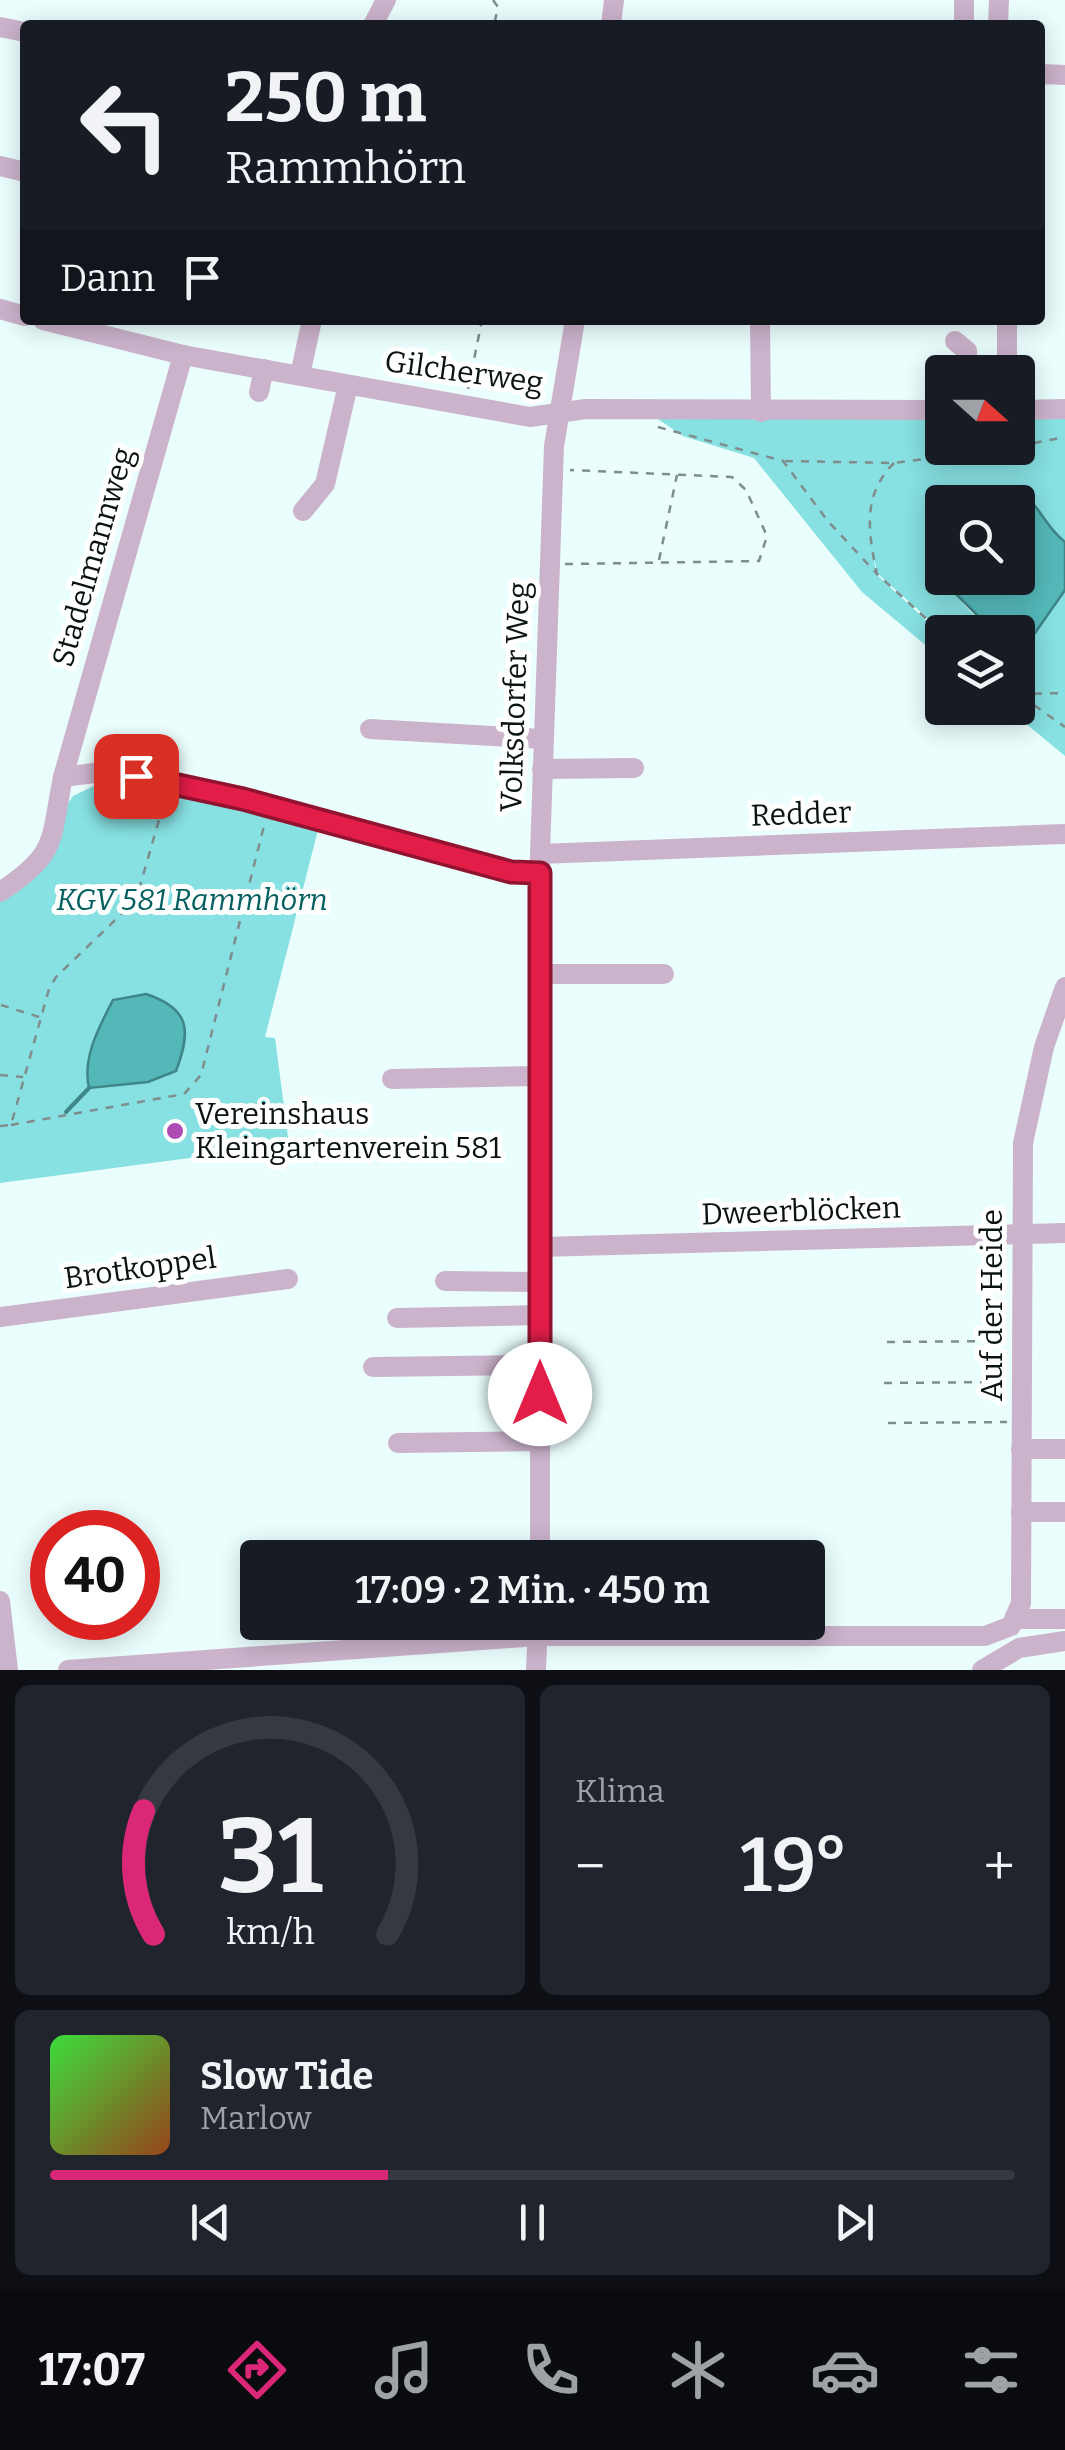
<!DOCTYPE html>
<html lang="de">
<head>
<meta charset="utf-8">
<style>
	body { margin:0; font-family:Bitter,serif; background:#20242c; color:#f1f3f6; height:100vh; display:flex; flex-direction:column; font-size:38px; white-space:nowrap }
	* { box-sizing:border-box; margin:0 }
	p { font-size:32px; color:#9ea1a6 }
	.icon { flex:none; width:55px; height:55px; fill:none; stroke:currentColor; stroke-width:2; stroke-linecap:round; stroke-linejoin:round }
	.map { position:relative; height:1670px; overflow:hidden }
	.sheet { display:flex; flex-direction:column; gap:15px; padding:15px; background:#0d0f14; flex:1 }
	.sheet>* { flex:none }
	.guide { position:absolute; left:20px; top:20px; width:1025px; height:305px; border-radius:10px; box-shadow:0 5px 25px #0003; background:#171b24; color:#f1f3f6; overflow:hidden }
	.needle { width:65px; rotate:111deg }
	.fabs { position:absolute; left:925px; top:355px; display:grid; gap:20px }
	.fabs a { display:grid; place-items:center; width:110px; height:110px; border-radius:10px; background:#171b24; box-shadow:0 5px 25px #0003; font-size:50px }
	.speed { position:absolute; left:30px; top:1510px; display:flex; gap:20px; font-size:50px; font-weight:700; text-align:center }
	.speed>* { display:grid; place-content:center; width:130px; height:130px; border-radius:50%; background:#171b24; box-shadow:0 5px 25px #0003; line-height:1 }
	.speed .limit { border:15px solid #d22; background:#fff; color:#111 }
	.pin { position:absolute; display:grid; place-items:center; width:85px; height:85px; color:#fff; margin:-42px; border-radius:20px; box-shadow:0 5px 15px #0006 }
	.me { position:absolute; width:110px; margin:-55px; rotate:0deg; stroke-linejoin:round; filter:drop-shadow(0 0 8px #0008) }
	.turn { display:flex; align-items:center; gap:35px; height:210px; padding:0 40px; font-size:45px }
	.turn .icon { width:130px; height:130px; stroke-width:2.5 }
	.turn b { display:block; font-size:70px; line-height:85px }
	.then { display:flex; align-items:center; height:95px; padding:0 40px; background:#0003; gap:20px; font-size:38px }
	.big { font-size:75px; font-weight:600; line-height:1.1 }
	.sheet .widget { flex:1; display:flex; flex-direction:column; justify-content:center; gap:15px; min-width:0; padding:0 35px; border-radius:15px; background:#20242c }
	.sheet .dial { align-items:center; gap:0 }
	.dial svg { height:260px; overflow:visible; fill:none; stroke:#363941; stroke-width:7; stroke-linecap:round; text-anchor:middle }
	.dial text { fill:#f1f3f6; stroke:none }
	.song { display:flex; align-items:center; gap:30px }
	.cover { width:120px; height:120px; border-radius:15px; background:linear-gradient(135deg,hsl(120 70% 55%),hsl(20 70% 35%)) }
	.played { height:10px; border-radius:5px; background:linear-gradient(90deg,#db2777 35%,#363941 35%) }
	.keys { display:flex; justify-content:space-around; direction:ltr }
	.heat { display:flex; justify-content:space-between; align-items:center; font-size:55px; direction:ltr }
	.sheet .tiles { flex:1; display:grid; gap:15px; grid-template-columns:1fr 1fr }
	.widget:last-child { grid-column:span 2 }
	.trip { position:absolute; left:240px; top:1540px; width:585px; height:100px; border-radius:10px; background:#171b24; box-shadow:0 5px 25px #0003; font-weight:600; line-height:100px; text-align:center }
	.menu { display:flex; height:160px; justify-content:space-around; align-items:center; background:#090b0e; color:#9ea1a6 }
	.menu .icon { width:70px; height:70px }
	.menu .active { color:#db2777 }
	.menu b { font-size:45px; color:#f1f3f6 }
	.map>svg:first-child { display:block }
	.green { fill:#87e0e1 }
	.water { fill:#54b8b9; stroke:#3e8687; stroke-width:2.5 }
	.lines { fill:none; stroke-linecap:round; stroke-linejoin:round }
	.stream { stroke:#3e8687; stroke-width:4 }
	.path { stroke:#7f8d8d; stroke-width:2.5; stroke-dasharray:8 8; stroke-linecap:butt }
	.minor { stroke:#cbb3cb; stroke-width:20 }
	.route-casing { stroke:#92132f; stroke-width:25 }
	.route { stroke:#e11d48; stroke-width:18 }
	.poi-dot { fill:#ae4cb3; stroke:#fff; stroke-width:4 }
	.labels { text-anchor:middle; stroke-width:10; stroke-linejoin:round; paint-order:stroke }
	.street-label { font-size:30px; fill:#0a1212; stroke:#fff }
	.park-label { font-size:30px; font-style:italic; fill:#045f60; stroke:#fff }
	.poi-label { font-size:30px; fill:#0a1212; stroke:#fff; text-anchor:start }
</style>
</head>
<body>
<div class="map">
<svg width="1065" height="1670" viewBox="0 0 1065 1670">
	<rect width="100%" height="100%" fill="#ebfefe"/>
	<g class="green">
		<path d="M942 414V448H1018V414H1065V542L1052 532 1034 502H942V578H960L956 594C969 613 986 628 1008 632H943L878 574 872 551 877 575 942 635V659L862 592 754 458 683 436 655 417Z"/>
		<polygon points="1065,590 1065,756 1007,708 1018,708 1018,639 1034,633"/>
		<polygon points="102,782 149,783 319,826 265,1037 275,1038 289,1145 0,1183 0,899 73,796"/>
	</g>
	<g class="water">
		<path d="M992 487C1038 486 1035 518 1065 542V590L1035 633 1023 640 1018 639V632L991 629 956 594 960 578H1018V502H962Z"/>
		<path d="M146 994C191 1009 191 1031 176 1071L148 1082 89 1088C82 1058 99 1027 113 1000Z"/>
	</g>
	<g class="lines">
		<polyline class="stream" points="66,1112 89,1088"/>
		<g class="path">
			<polyline points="493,0 498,7 494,25"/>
			<polyline points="468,389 482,320"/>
			<polyline points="658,427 783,461 827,520 877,574"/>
			<polyline points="1018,446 1065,437"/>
			<polyline points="785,461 894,463 1010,448"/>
			<path d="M894 463C862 495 868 532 877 574L942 633"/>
			<polyline points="659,560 677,475"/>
			<polyline points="565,564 759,561 767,536 746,490 732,477 570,470"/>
			<polyline points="1018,694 1065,693"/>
			<polyline points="1021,696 1065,727"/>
			<polyline points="1,1005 39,1017"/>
			<polyline points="0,1075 23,1077"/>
			<polyline points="11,1125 184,1094 201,1075 265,822"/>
			<polyline points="0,1126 11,1125 49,989 56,977 136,900 165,799"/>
			<polyline points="887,1342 1005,1341"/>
			<polyline points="884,1383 1003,1382"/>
			<polyline points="888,1423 1007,1422"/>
		</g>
		<g class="minor">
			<polyline points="964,0 964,25"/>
			<polyline points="373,25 386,0"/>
			<polyline points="611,25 614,0"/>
			<polyline points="998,25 999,0"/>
			<polyline points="0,27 25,32"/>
			<polyline points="1040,74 1065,75"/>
			<polyline points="0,166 25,172"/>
			<polyline points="0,309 25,316"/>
			<polyline points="43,320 183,355 530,417 586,409 942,410"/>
			<polyline points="760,320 761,412"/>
			<polyline points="1007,320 1007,372"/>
			<polyline points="955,341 967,351 967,372"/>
			<polyline points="300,375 312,320"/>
			<polyline points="259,392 264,369"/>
			<polyline points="1018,410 1065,409"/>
			<polyline points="303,511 325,484 348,385"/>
			<polyline points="370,729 543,739"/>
			<polyline points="542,769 634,768"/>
			<polyline points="63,777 183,355"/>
			<polyline points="540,854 1065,834"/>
			<path d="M0 892C58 854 50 842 63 777L102 772 136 775 243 799 511 872 539 873"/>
			<polyline points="539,974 664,974"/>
			<polyline points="392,1079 538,1076"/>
			<polyline points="539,1247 1065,1233"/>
			<polyline points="445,1281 539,1282"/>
			<polyline points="0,1317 288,1279"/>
			<polyline points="397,1318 540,1315"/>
			<polyline points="373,1367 540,1365"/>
			<polyline points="398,1443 540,1441"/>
			<polyline points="1021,1449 1065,1449"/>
			<polyline points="1021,1512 1065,1512"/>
			<polyline points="540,1558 540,854 554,446 575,320"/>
			<polyline points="0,1601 8,1670"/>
			<polyline points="1016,1619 1065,1619"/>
			<polyline points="68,1670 537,1636 985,1636 1011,1626 1021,1603 1023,1143 1044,1047 1065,987"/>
			<polyline points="536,1670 538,1624"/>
			<polyline points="982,1670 1019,1648 1065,1641"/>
		</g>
	</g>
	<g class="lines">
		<defs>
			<polyline id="route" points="136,776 243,799 511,872 540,873 540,1394"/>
		</defs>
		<use href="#route" class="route-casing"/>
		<use href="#route" class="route"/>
	</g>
	<circle class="poi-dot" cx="175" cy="1131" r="10"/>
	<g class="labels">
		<g class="street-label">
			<text transform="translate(464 372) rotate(8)" y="10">Gilcherweg</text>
			<text transform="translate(93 557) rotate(-74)" y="10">Stadelmannweg</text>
			<text transform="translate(515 697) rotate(-88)" y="10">Volksdorfer Weg</text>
			<text transform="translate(801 814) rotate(-2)" y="10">Redder</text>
			<text transform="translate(801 1211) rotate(-2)" y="10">Dweerblöcken</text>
			<text transform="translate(140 1268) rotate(-8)" y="10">Brotkoppel</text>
			<text transform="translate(992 1305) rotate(-90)" y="10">Auf der Heide</text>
		</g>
		<g class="park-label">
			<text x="192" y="910">KGV 581 Rammhörn</text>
		</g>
		<g class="poi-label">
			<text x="195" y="1124">Vereinshaus<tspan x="195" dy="34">Kleingartenverein 581</tspan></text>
		</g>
	</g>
</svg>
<div class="fabs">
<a><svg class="needle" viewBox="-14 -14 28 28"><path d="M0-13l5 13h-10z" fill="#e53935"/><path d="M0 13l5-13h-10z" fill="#9ea1a6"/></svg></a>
<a><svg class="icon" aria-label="search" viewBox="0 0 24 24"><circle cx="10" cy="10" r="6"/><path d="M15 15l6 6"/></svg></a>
<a><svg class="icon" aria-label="layers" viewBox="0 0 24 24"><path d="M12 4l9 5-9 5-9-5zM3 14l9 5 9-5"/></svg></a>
</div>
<div class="speed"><div class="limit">40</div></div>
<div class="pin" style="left:136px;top:776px;background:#d93025"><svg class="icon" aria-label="arrive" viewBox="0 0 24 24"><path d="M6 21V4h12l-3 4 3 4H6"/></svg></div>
<svg class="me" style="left:540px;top:1394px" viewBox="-20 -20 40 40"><circle r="19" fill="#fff"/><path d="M0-13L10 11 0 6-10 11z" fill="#e11d48"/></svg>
<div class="trip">17:09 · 2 Min. · 450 m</div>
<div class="guide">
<div class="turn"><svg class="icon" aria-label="left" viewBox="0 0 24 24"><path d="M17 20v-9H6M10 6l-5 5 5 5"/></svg><div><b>250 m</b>Rammhörn</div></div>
<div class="then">Dann<svg class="icon" aria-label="arrive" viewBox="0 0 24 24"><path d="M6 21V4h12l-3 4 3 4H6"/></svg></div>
</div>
</div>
<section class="sheet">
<div class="tiles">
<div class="widget dial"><svg viewBox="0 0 100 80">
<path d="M14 69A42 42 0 1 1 86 69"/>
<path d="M14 69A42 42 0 0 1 11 31" stroke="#db2777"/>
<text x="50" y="56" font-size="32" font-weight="700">31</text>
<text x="50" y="72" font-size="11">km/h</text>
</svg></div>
<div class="widget"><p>Klima</p>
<div class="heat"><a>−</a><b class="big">19°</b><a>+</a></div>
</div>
<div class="widget">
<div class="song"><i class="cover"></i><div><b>Slow Tide</b><p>Marlow</p></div></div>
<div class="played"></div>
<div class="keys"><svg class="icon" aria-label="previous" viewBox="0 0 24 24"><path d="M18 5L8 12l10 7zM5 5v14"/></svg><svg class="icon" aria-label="pause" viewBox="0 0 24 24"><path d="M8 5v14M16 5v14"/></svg><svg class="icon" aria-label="next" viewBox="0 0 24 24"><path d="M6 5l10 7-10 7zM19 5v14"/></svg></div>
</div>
</div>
</section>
<nav class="menu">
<b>17:07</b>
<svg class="icon active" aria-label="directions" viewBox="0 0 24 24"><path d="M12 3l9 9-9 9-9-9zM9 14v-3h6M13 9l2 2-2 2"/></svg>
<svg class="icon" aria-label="music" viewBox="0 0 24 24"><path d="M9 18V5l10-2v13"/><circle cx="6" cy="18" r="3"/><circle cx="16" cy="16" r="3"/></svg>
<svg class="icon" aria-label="phone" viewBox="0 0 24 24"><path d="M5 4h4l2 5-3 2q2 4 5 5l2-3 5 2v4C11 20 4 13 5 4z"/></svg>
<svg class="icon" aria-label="climate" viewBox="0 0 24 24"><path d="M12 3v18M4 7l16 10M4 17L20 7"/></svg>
<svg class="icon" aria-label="car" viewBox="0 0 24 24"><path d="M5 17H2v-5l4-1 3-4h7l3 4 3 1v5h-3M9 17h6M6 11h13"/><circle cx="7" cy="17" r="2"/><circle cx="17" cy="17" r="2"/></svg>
<svg class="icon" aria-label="filters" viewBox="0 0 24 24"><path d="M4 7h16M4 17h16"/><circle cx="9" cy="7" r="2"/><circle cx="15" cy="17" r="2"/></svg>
</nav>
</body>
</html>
